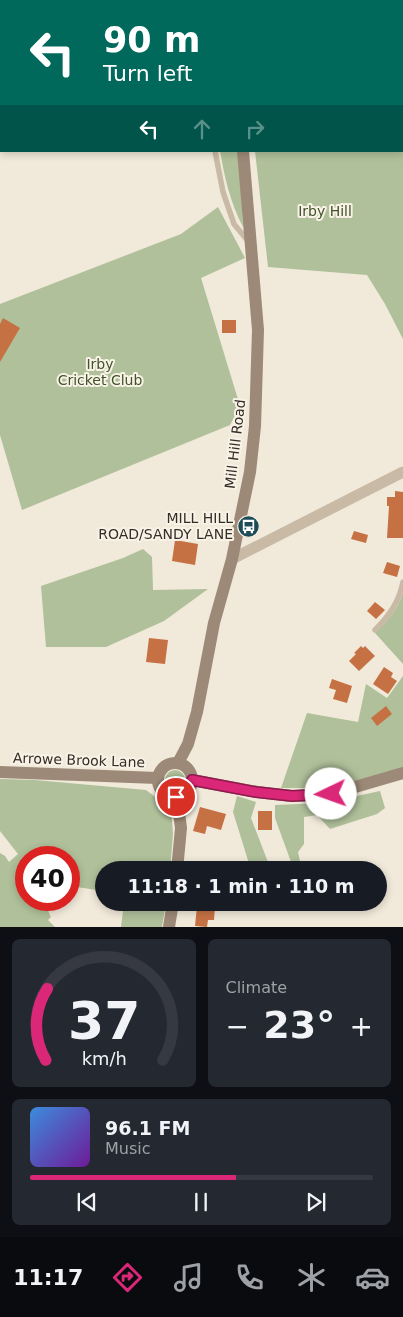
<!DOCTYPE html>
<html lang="en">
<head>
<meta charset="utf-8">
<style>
	body { margin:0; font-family:"DejaVu Sans",sans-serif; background:#242831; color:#f1f3f6; height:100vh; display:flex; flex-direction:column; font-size:19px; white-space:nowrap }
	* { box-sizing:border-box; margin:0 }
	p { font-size:16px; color:#9ea1a6 }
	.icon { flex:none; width:28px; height:28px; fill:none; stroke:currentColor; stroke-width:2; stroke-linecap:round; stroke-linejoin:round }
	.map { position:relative; height:927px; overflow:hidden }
	.details { display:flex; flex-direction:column; gap:12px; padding:12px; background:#0d0f14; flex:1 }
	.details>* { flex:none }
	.banner { position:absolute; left:0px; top:0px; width:404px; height:152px; box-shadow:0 2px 8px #0003; background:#00695c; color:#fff; overflow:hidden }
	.speed { position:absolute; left:15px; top:846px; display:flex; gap:10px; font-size:25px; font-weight:700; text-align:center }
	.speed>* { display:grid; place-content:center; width:65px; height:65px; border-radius:50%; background:#171b24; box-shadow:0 2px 8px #0003; line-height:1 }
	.speed .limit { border:8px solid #d22; background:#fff; color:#111 }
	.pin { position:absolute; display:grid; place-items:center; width:42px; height:42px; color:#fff; margin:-21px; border:2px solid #fff; border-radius:50%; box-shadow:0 1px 5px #0007 }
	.me { position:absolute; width:55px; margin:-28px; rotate:267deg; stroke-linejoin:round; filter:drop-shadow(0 0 4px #0008) }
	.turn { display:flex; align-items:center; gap:18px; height:105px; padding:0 20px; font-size:22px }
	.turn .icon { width:65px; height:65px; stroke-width:2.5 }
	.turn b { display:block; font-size:35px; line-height:42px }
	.lanes { display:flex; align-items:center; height:48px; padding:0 20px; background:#0003; justify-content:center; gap:25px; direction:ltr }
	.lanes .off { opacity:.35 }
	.big { font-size:38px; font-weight:600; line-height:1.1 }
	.details .tile { flex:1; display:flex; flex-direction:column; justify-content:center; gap:8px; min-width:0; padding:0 18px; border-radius:8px; background:#242831 }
	.details .dial { align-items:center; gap:0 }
	.dial svg { height:130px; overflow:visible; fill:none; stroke:#363941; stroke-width:7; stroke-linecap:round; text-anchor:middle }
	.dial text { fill:#f1f3f6; stroke:none }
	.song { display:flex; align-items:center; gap:15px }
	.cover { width:60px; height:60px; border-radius:8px; background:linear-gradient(135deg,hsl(210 70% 55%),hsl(280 70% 35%)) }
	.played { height:5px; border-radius:2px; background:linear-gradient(90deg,#db2777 60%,#363941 60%) }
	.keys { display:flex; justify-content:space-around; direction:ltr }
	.heat { display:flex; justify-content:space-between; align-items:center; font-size:28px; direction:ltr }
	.details .tiles { flex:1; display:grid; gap:12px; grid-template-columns:1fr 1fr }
	.tile:last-child { grid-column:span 2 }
	.trip { position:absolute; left:95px; top:861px; width:292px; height:50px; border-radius:25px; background:#171b24; box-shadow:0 2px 8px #0003; font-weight:600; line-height:50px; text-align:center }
	.tabs { display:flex; height:80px; justify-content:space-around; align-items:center; background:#090b0e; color:#9ea1a6 }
	.tabs .icon { width:35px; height:35px }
	.tabs .on { color:#db2777 }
	.tabs b { font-size:22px; color:#f1f3f6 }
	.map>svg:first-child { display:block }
	.green { fill:#afc09a }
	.building { fill:#c67143 }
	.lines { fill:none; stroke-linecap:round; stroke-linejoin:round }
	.lane { stroke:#c9baa6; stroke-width:5.5 }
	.street { stroke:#c9baa6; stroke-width:11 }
	.secondary { stroke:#9d8977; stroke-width:12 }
	.route-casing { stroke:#8e194d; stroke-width:12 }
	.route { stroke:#db2777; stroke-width:9 }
	.labels { text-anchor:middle; stroke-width:4; stroke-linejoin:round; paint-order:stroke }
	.park-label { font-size:14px; fill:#40532a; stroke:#f9f2e6 }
	.street-label { font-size:14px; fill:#352d27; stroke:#f9f2e6 }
	.poi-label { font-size:14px; fill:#352d27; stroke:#f9f2e6; text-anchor:end }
</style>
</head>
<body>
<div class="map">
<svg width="403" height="927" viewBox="0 0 403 927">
	<rect width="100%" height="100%" fill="#f1e9d9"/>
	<g class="green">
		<polygon points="243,0 403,0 403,339 385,304 367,275 268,267 255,151 402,151 402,1"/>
		<path d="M220 151H239L243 227C230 202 225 179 220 151Z"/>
		<polygon points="218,207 245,258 201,278 240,406 230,425 22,510 0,435 0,304 181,234"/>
		<polygon points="143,549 152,557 153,590 208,589 164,621 106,647 46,647 41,586 123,558"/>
		<path d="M403 593V664L375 633C388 621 397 610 403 593Z"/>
		<polygon points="403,676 403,768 339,788 281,788 307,713 358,722 366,684 387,698"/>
		<circle cx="175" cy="780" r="10"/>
		<polygon points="0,779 35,780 146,790 171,809 173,834 170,870 104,870 104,891 69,886 69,858 26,858 26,900 43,900 51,917 48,920 55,927 0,927 0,853 5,856 9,862 18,854 0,831"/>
		<polygon points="380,791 385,808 377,814 330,829 317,815 304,817 304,844 298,852 302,870 294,870 275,818 275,805 325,803"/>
		<polygon points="237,796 256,802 251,818 271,870 251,870 233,812"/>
		<polygon points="124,903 166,903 162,927 121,927"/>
	</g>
	<g class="building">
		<polygon points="3,318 20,328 0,362 0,324"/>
		<rect x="222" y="320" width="14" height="13"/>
		<polygon points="395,491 403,492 403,538 387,538 389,506 387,506 387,497 395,497"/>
		<polygon points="354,531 368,535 366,543 351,539"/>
		<polygon points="175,540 198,544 195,565 172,561"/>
		<polygon points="387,562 400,566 397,577 383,573"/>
		<polygon points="375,602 385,610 376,619 367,611"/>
		<polygon points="149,638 168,640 165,664 146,662"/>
		<polygon points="361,646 363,648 365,646 375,656 359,671 349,661 356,654 354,653"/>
		<polygon points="384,667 393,673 391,677 397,681 388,694 373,684"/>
		<polygon points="332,679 352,686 347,703 333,699 336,690 329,688"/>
		<polygon points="386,706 392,714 377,726 371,718"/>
		<polygon points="200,807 226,814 221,830 207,826 205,834 193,831"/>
		<rect x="258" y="811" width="14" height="19"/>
		<polygon points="197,906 215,907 214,920 208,920 207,927 195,926"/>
	</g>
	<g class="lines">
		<g class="lane">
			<polyline points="215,151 223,192 234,224 248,241"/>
			<path d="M375 630C389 616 399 602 403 582"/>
		</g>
		<polyline class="street" points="232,559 403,472"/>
		<g class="secondary">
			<polyline points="230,0 230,1"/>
			<circle cx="175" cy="780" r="17"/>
			<polyline points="178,763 188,744 197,712 214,623 232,559 250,472 255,426 258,330 243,151"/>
			<polyline points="0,772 157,778"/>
			<polyline points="192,780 257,792 292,796 331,794 403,773"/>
			<polyline points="177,797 181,828 177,870"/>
			<polyline points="169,927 173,902"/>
		</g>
	</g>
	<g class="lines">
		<defs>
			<polyline id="route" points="176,797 187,792 192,780 256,792 292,796 331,794"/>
		</defs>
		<use href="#route" class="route-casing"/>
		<use href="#route" class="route"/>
	</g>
	<defs>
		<symbol id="bus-disc" viewBox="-11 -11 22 22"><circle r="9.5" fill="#1c4c57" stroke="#f9f2e6"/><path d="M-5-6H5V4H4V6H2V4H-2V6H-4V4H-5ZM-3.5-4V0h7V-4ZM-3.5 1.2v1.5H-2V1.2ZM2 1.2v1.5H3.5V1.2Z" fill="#fff"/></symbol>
	</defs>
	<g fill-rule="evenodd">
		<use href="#bus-disc" x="236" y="514" width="25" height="25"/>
	</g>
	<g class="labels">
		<g class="park-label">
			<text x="325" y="216">Irby Hill</text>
			<text x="100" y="369">Irby<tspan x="100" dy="16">Cricket Club</tspan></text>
		</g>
		<g class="street-label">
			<text transform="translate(235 444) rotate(-83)" y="5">Mill Hill Road</text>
			<text transform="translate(79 760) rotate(2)" y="5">Arrowe Brook Lane</text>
		</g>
		<g class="poi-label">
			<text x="233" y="523">MILL HILL<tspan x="233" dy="16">ROAD/SANDY LANE</tspan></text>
		</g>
	</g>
</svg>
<div class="speed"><div class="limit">40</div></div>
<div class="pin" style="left:176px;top:797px;background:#d93025"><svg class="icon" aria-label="arrive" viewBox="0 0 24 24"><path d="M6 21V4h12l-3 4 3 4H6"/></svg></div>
<svg class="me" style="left:331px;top:794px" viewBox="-20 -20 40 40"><circle r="19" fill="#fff"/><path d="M0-13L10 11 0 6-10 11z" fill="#db2777"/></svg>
<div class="trip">11:18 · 1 min · 110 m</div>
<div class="banner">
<div class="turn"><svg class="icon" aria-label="left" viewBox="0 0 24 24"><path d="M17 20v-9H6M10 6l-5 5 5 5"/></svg><div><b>90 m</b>Turn left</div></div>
<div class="lanes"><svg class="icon" aria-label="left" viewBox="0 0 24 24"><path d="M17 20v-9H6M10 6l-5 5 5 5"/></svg><svg class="icon off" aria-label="ahead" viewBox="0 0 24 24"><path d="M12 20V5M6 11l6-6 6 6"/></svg><svg class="icon off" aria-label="right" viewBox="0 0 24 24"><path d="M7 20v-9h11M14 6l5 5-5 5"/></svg></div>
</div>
</div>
<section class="details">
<div class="tiles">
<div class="tile dial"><svg viewBox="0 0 100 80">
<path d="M14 69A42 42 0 1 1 86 69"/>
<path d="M14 69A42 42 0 0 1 15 25" stroke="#db2777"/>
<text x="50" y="56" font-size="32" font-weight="700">37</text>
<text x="50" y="72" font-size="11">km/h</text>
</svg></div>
<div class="tile"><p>Climate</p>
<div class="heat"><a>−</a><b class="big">23°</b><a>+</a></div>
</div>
<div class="tile">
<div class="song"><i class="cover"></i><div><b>96.1 FM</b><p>Music</p></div></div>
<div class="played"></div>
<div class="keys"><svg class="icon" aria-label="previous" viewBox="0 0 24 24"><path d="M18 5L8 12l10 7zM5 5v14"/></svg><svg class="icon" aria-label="pause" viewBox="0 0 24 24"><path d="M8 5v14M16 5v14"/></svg><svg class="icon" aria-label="next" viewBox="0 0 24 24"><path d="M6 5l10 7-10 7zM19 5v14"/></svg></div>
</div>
</div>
</section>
<nav class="tabs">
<b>11:17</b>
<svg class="icon on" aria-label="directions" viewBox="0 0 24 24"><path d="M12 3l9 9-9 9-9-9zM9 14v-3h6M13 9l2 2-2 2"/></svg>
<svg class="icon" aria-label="music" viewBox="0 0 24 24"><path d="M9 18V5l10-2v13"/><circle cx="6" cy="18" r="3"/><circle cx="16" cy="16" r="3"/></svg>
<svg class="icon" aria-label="phone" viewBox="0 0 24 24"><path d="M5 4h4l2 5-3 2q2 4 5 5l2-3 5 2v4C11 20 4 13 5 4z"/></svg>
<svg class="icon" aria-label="climate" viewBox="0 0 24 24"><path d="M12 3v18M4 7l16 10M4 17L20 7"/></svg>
<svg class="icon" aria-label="car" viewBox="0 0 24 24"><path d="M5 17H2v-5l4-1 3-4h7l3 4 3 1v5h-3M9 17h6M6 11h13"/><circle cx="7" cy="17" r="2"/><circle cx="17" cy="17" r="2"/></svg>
</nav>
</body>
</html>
